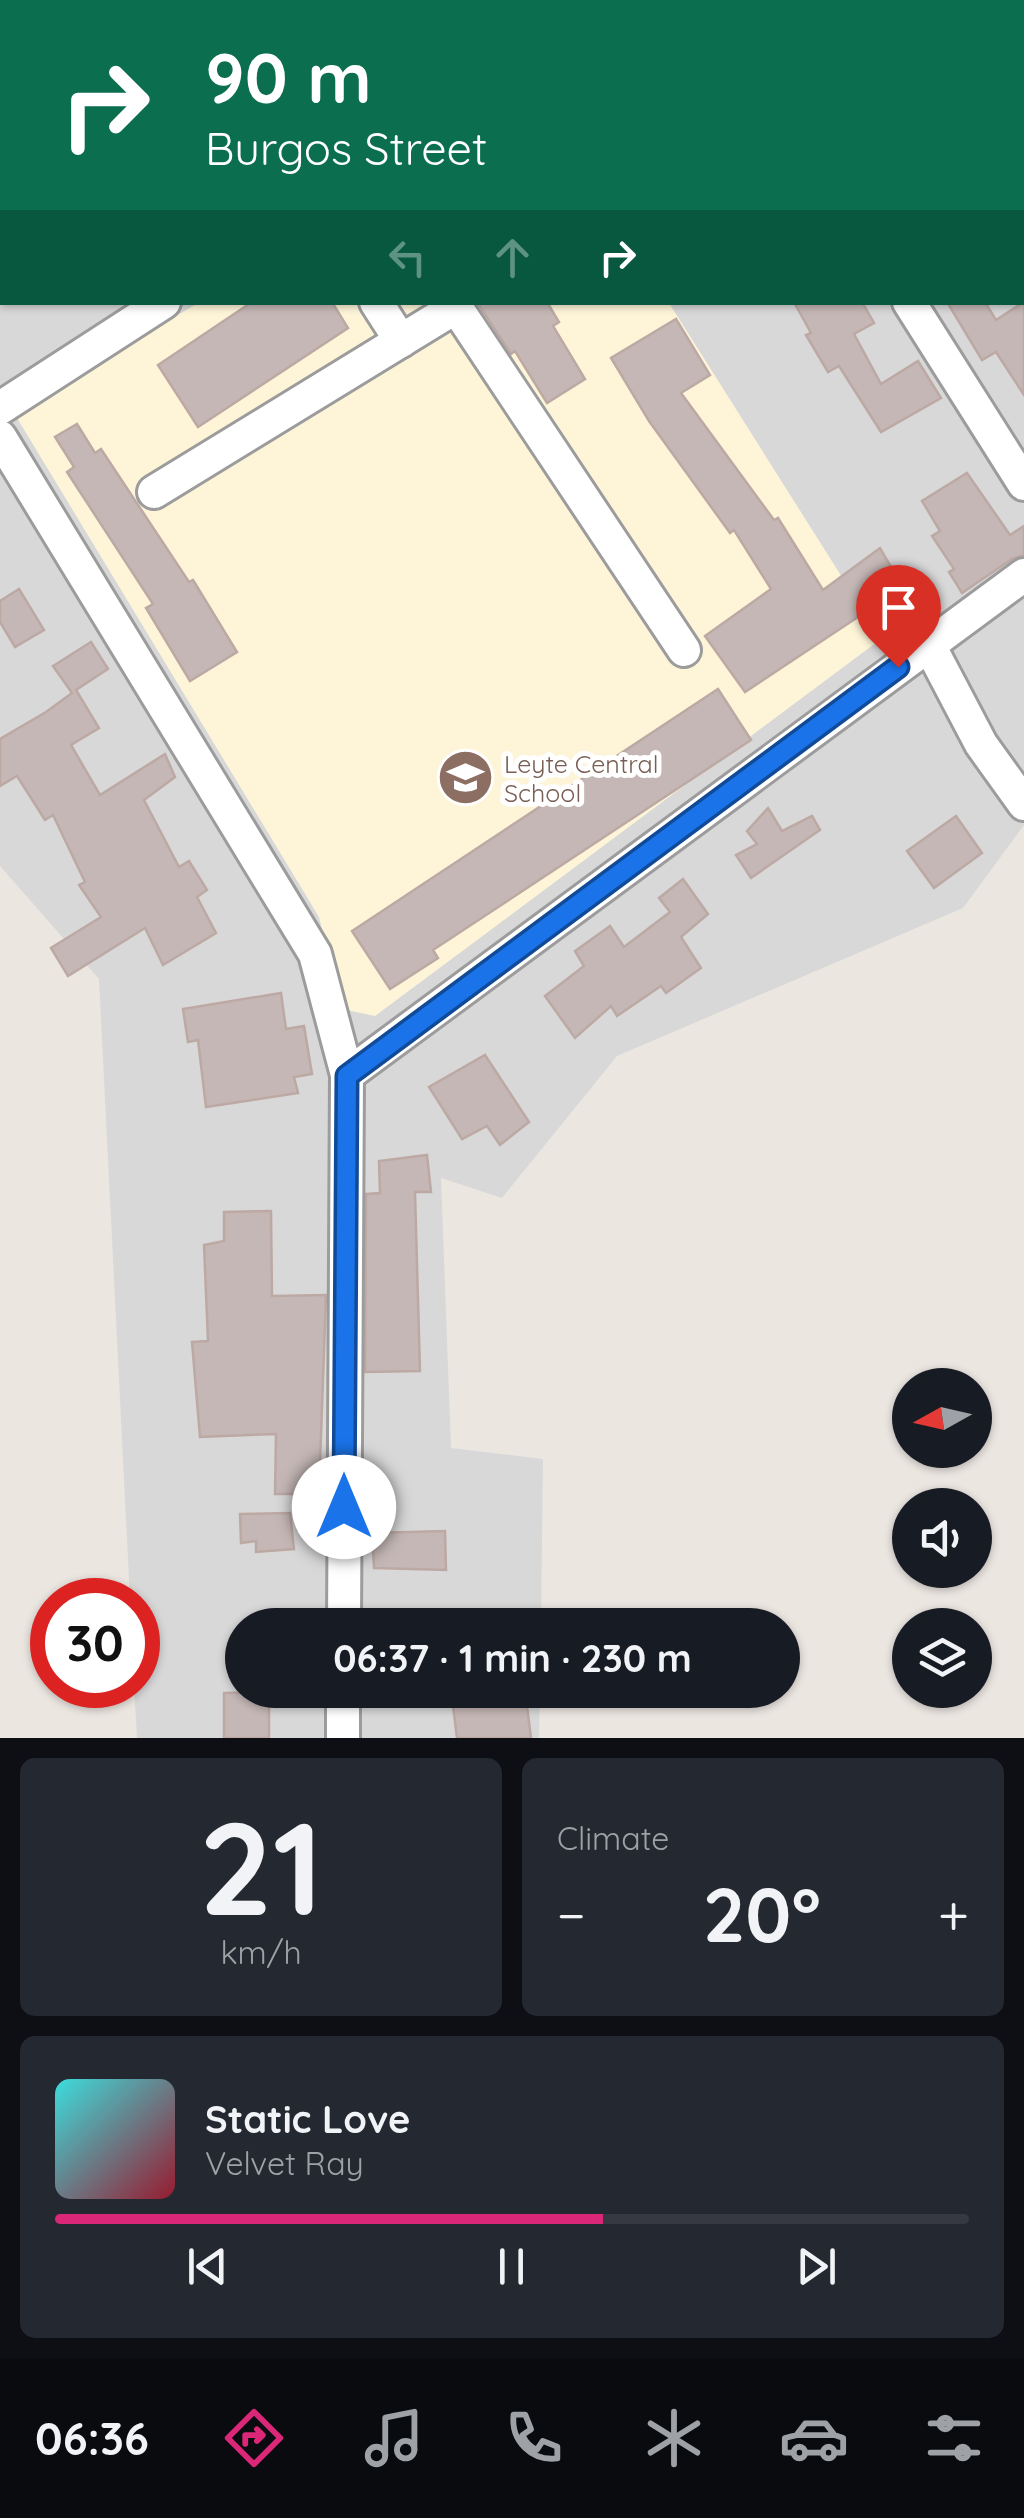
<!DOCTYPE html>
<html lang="en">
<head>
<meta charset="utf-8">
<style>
	body { margin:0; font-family:Quicksand,sans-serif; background:#242831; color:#f1f3f6; height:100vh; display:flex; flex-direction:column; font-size:38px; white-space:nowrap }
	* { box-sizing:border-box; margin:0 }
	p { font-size:32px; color:#9ea1a6 }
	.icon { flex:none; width:55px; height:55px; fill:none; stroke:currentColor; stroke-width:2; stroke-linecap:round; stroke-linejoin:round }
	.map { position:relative; height:1738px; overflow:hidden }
	.side { display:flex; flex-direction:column; gap:20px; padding:20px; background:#0d0f14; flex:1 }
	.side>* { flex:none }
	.banner { position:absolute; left:0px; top:0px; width:1025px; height:305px; box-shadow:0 2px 8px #0004; background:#0b6e4f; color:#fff; overflow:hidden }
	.needle { width:65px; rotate:262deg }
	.buttons { position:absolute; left:892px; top:1368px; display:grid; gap:20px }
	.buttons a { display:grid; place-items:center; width:100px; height:100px; border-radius:50%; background:#171b24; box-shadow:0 2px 8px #0004; font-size:50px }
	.speed { position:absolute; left:30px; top:1578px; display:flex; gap:20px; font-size:50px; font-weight:700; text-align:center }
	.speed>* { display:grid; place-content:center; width:130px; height:130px; border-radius:50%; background:#171b24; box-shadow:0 2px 8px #0004; line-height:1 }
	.speed .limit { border:15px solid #d22; background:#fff; color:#111 }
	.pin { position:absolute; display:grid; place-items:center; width:85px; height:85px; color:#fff; margin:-102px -42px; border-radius:50% 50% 50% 0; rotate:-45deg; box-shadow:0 0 10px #0007 }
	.pin .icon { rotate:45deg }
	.me { position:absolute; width:110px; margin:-55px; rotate:0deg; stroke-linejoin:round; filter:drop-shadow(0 0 8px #0008) }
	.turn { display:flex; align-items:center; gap:35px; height:210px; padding:0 40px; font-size:45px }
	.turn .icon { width:130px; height:130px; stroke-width:2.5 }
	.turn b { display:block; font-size:70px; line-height:85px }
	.lanes { display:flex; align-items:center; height:95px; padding:0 40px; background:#0003; justify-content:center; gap:50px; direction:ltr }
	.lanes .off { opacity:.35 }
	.big { font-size:75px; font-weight:700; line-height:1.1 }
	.side .widget { flex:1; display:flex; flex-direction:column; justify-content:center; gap:15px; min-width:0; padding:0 35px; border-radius:15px; background:#242831 }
	.side .dial { align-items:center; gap:0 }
	.dial b { font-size:130px; line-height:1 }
	.song { display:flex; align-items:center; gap:30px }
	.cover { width:120px; height:120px; border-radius:15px; background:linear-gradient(135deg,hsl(180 70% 55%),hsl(350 70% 35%)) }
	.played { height:10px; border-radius:5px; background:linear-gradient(90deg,#db2777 60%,#363941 60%) }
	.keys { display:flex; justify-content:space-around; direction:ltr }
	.heat { display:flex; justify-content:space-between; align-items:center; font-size:55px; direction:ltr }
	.side .tiles { flex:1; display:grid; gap:20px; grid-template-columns:1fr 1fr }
	.widget:last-child { grid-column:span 2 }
	.trip { position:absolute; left:225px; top:1608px; width:575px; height:100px; border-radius:50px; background:#171b24; box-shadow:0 2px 8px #0004; font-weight:700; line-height:100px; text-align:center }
	.menu { display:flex; height:160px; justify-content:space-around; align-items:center; background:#090b0e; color:#9ea1a6 }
	.menu .icon { width:70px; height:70px }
	.menu .active { color:#db2777 }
	.menu b { font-size:45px; color:#f1f3f6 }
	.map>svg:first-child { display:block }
	.residential { fill:#d9d8d8; fill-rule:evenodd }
	.education { fill:#fef5d9 }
	.building { fill:#c4b7b5; stroke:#bda9a4; stroke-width:2.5 }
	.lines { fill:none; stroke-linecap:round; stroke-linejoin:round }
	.minor-casing { stroke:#9c9c9c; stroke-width:38 }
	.minor { stroke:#fff; stroke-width:32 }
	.route-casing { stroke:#114b97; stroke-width:25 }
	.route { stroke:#1a73e8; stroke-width:18 }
	.labels { text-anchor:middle; stroke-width:10; stroke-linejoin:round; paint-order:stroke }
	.education-label { font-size:25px; fill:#785e54; stroke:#fff; text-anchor:start }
</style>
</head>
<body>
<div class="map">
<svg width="1024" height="1738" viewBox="0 0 1024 1738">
	<rect width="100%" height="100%" fill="#ece6e1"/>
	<path class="residential" d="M0 0H1024V825L963 908 617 1056 502 1198 441 1178 451 1448 543 1459 541 1625H242V1690H540L539 1738H137L134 1685H138V1600H130L99 979 0 866ZM2 2H1022V302H2Z"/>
	<polygon class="education" points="198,303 669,303 881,639 375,1016 342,1009 319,917 14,413"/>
	<g class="building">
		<polygon points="252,302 332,302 348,328 198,427 158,365"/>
		<polygon points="477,302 547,302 559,322 553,326 585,379 547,403 515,351 511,354"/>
		<polygon points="794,302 862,302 874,323 854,334 881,384 918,361 941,398 881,432 839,366 828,372 806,335 811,333"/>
		<polygon points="947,302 985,302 996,320 1024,302 1024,395 996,352 982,360"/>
		<polygon points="676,319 710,375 681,393 774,520 778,518 823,590 880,548 908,596 876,619 870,609 745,692 705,636 771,589 734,530 730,533 649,421 611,358"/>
		<polygon points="77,424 95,453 101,449 189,582 193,580 237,652 190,681 146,608 153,604 67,472 74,467 55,437"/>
		<polygon points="967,473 1010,535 1024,526 1024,555 1012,559 962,593 949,572 954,569 932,536 940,531 922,501"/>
		<polygon points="19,589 44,630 15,647 0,622 0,601"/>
		<polygon points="91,642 108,669 76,690 99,728 71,745 100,795 165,754 175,777 144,800 179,867 189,861 207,890 197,897 216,933 163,965 145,928 68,976 51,948 101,917 79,885 85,882 53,815 45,820 17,776 0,786 0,739 46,712 72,693 53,666"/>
		<polygon points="718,689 751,740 433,950 438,958 390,989 352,931"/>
		<polygon points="768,808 782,831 812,816 820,830 751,878 736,855 757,844 747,831"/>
		<polygon points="956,816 982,853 934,888 907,851"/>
		<polygon points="683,879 708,914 681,937 701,968 666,993 661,986 617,1016 611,1006 575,1038 545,996 584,966 575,951 610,926 624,947 670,912 659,898"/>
		<polygon points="281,993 286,1029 304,1026 312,1074 294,1077 298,1093 206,1107 198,1040 188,1042 183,1009"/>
		<polygon points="485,1055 529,1122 500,1145 487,1126 462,1139 429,1087"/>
		<polygon points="427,1155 431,1192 415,1192 420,1371 365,1372 366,1194 380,1193 379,1161"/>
		<polygon points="271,1211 272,1296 326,1295 320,1463 324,1463 323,1494 275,1494 276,1434 200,1437 192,1342 208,1341 204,1245 224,1241 224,1212"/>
		<polygon points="290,1513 294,1549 256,1552 256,1541 241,1543 240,1514"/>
		<polygon points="445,1531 446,1570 374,1568 372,1533"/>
		<polygon points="451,1690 525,1690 531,1738 457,1738"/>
		<polygon points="269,1692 269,1738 224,1738 224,1693"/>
	</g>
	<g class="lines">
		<defs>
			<g id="minor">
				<polyline points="191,0 192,2"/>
				<polyline points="719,0 721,2"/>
				<polyline points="646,2 650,0"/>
				<polyline points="1022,110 1024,109"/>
				<polyline points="376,302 401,341"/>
				<polyline points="909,302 1024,484"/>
				<polyline points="0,408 164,302"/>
				<polyline points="0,437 315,954 347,1075 344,1625"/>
				<polyline points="154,492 456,307 684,650"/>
				<polyline points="929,645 981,744 1024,804"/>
				<polyline points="347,1075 1024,575"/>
				<polyline points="343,1738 343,1690"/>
			</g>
		</defs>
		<use href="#minor" class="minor-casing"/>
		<use href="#minor" class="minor"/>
	</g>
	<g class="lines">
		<defs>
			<polyline id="route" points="344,1507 347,1076 898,667"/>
		</defs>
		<use href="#route" class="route-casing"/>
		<use href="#route" class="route"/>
	</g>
	<defs>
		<symbol id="school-disc" viewBox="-11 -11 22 22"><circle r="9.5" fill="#8d6e63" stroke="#fff"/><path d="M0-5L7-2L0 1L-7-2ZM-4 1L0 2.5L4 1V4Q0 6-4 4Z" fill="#fff"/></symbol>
	</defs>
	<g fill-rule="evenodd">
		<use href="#school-disc" x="434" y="746" width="63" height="63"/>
	</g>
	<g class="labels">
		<g class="education-label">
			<text x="504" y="773">Leyte Central<tspan x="504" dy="29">School</tspan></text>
		</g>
	</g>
</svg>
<div class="buttons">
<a><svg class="needle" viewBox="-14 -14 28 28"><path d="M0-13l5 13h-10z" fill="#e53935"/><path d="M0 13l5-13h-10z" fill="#9ea1a6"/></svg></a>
<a><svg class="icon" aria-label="sound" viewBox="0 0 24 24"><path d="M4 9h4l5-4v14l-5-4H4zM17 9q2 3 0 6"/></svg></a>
<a><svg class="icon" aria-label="layers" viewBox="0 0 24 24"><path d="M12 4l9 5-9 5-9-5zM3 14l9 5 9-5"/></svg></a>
</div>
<div class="speed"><div class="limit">30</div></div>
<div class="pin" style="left:898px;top:667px;background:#d93025"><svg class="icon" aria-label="arrive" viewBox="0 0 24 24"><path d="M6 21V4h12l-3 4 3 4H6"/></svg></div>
<svg class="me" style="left:344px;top:1507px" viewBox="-20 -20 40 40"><circle r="19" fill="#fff"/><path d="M0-13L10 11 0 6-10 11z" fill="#1a73e8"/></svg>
<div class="trip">06:37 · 1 min · 230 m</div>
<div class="banner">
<div class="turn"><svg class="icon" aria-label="right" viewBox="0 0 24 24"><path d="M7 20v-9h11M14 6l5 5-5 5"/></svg><div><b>90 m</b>Burgos Street</div></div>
<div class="lanes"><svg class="icon off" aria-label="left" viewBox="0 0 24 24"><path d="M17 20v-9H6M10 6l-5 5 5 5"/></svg><svg class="icon off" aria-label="ahead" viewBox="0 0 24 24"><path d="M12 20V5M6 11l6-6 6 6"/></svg><svg class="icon" aria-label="right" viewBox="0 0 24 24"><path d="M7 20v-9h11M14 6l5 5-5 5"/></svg></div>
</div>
</div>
<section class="side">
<div class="tiles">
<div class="widget dial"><b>21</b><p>km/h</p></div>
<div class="widget"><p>Climate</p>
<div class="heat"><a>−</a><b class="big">20°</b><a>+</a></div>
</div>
<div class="widget">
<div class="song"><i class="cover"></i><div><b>Static Love</b><p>Velvet Ray</p></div></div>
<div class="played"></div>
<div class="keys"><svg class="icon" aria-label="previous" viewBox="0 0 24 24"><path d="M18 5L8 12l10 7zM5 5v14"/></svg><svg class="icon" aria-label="pause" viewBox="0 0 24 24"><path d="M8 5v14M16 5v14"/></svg><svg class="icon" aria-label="next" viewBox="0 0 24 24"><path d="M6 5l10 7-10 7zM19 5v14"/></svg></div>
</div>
</div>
</section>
<nav class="menu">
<b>06:36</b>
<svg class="icon active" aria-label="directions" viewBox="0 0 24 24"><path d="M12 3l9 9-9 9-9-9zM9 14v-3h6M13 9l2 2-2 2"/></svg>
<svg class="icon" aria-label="music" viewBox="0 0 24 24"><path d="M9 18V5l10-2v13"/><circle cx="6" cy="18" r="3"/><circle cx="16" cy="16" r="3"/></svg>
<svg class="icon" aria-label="phone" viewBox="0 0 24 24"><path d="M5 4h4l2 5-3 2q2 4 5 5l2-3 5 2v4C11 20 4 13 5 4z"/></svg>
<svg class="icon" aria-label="climate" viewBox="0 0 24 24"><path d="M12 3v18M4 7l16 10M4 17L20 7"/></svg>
<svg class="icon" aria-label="car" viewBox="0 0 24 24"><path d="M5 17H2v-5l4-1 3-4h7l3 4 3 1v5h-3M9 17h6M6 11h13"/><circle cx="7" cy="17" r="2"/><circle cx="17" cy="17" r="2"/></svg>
<svg class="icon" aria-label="filters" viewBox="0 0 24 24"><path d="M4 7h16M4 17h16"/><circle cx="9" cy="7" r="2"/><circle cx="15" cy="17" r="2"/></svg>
</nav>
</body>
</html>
